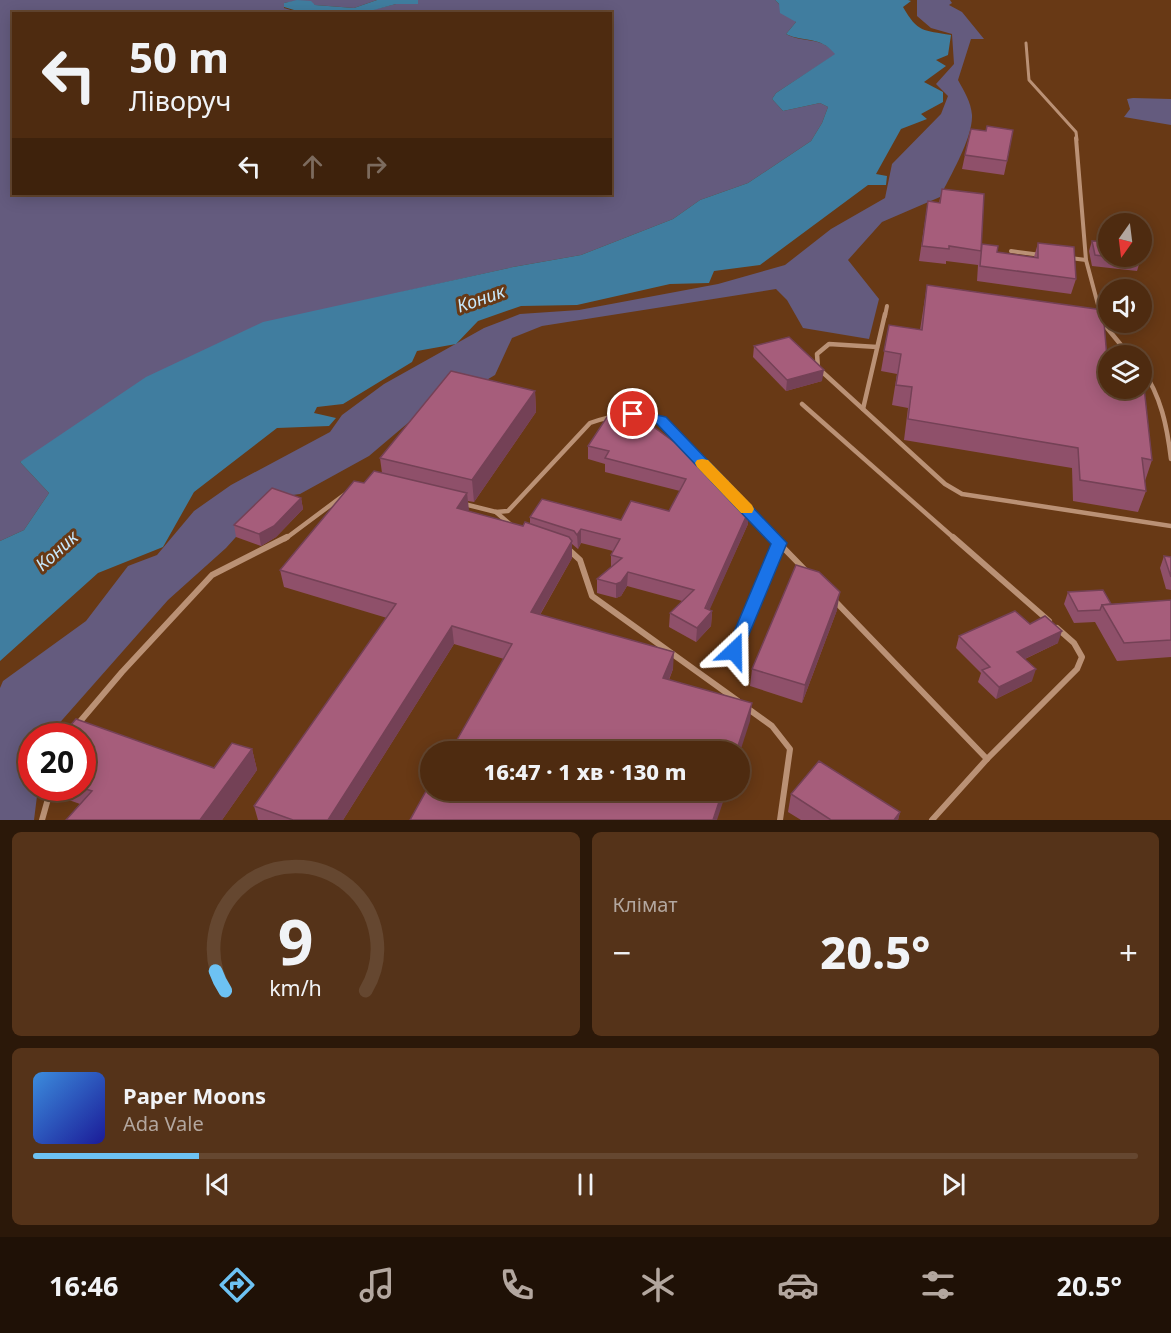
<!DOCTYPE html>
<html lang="uk">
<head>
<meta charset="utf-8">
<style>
	body { margin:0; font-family:"Noto Sans",sans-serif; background:#553319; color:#f1f3f6; height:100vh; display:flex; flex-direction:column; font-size:22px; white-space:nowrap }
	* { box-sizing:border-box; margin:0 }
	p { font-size:20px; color:#b3a79f }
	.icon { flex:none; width:33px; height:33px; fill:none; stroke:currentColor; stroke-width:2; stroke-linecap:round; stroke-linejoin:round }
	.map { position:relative; height:820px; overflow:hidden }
	.panel { display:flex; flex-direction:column; gap:12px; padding:12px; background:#2b1809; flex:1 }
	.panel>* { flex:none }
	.banner { position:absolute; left:12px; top:12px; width:600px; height:183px; border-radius:0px; box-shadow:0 3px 15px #0003,0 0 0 2px #654730; background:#4e2b10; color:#f1f3f6; overflow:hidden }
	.needle { width:39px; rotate:194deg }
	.fabs { position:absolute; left:1098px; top:213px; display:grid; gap:12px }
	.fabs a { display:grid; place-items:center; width:54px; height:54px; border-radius:50%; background:#4e2b10; box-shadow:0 3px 15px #0003,0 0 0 2px #654730; font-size:30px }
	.speed { position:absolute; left:18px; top:723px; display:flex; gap:12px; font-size:30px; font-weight:700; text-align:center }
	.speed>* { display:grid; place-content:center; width:78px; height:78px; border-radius:50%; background:#4e2b10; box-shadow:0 3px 15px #0003,0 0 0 2px #654730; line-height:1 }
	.speed .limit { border:9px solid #d22; background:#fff; color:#111 }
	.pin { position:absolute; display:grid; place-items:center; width:51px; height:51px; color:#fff; margin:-26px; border:3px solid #fff; border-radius:50%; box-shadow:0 2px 6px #0007 }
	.me { position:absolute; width:66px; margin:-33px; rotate:23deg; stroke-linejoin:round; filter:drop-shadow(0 0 4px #0008) }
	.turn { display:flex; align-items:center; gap:21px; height:126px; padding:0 18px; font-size:27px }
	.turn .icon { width:78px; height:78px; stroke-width:2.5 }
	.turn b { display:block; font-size:42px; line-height:51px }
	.lanes { display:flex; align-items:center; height:57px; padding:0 18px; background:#0003; justify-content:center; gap:30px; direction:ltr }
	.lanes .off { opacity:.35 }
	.big { font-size:45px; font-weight:800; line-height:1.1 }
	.panel .card { flex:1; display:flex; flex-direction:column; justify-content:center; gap:9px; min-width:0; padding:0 21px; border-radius:9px; background:#553319 }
	.panel .dial { align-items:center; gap:0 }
	.dial svg { height:156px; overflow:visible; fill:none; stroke:#654730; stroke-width:7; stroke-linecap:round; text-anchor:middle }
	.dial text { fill:#f1f3f6; stroke:none }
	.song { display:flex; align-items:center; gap:18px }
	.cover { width:72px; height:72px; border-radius:9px; background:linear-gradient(135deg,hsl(210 70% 55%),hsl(240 70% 35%)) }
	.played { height:6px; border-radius:3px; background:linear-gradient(90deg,#6dc2f3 15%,#654730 15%) }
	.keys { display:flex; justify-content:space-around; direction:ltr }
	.heat { display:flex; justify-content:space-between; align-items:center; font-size:33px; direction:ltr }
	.panel .tiles { flex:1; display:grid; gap:12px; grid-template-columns:1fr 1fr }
	.card:last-child { grid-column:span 2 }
	.trip { position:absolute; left:420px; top:741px; width:330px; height:60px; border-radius:30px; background:#4e2b10; box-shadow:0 3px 15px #0003,0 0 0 2px #654730; font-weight:800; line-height:60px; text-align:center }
	.tabs { display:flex; height:96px; justify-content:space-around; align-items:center; background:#1f1106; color:#b3a79f }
	.tabs .icon { width:42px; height:42px }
	.tabs .current { color:#6dc2f3 }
	.tabs b { font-size:27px; color:#f1f3f6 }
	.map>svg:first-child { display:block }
	.green { fill:#645b7e }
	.water { fill:#407d9f }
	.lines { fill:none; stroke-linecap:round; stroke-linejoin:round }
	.service-far3 { stroke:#ba9175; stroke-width:3 }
	.service-far2 { stroke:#ba9175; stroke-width:4 }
	.service-far1 { stroke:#ba9175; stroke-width:4.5 }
	.service { stroke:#ba9175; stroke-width:6 }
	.wall { fill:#8f506a }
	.shaded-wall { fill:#744156 }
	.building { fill:#a65d7b; stroke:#744156; stroke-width:1.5 }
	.route { fill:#1a73e8; stroke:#114b97; stroke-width:1.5 }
	.slow { fill:#f59e0b }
	.labels { text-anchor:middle; stroke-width:6; stroke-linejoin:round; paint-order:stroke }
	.water-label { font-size:18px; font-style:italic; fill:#c8e9fd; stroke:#683915 }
</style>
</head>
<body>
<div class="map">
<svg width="1171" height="820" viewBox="0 0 1171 820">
	<rect width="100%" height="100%" fill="#683915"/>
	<g class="green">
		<path d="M0 0H377L354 8 315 5C306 0 295 1 284 3V8L304 14H14V194H610V14L359 13 396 4H418V0H775L796 22 786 34C805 44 819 35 836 54L776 93 772 99 783 111 820 103 828 107 822 123 811 141 748 183 700 200 673 219 581 255 513 267 402 292 20 462 49 493 24 530 0 541Z"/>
		<path d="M917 0H950L952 3 949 5 962 12 984 39H971L958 80C964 91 971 102 972 115 973 138 950 176 940 197L882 222 848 260 879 299 869 339 803 328 787 300 776 289 542 326 512 338 495 375 468 391 415 417 369 456 300 494 271 498 226 548 168 600 48 736H32V788H38L34 820H0V688L3 681 86 621 128 566 157 555 194 511 231 485 330 432 342 415 384 384 484 328 520 314 579 310 718 284 785 265 831 229 885 198 892 164 941 114 948 96 936 84 954 64 952 34 931 28 917 16Z"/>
		<polygon points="1133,98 1171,99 1171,125 1124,117 1130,109 1127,99"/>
	</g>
	<g class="water">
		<polygon points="297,0 311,1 315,5 354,8 377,0 418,0 418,4 396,4 359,14 304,13 284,7 284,3"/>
		<path d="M775 0H908L911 1 903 7C918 33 923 30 951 35L948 55 936 60 946 66 924 82 943 92V102L921 114 927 119 901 129 876 174 887 176 886 185H868L760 265 714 271 709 283 670 284 577 305 521 306 478 321 456 344 417 351 412 362 343 404 317 407 314 413 336 418 329 426 277 428 194 492 163 547 98 573 0 661V541L24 530 49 493 20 462 146 377 263 322 513 267 581 255 673 219 700 200 748 183 811 141 822 123 828 107 820 103 783 111 772 99 776 93 835 54C819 35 805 43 786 34L796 22 780 13 779 4Z"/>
	</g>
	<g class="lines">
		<polyline class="service-far3" points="1026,43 1029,80 1076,132 1077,140"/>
		<g class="service-far2">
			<polyline points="1076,138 1086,260 1101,316"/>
			<polyline points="1011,251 1041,255"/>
			<polyline points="1070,258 1086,260"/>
			<polyline points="885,316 887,306"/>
		</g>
		<g class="service-far1">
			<polyline points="1101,314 1103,323 1130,356"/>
			<polyline points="877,347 829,344 817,354 818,368 945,484 962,494 1171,526"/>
			<path d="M1142 369C1161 396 1167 426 1171 459"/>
			<polyline points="802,404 955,539"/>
			<polyline points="863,409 885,314"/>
			<path d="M464 504 496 512 508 511 590 423C609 416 645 409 662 421 678 432 691 451 704 465"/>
			<polyline points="745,508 775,539"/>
			<polyline points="496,512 511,525"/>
			<polyline points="285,539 344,495"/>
		</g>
		<g class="service">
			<polyline points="773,537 806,571"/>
			<polyline points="953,537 1049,621"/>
			<polyline points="568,549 580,560 592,596 738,701"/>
			<polyline points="835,601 987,759"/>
			<polyline points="734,651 779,543"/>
			<polyline points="747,708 772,726 790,749 780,820"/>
			<polyline points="77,725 122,672 212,575 287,537"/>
			<polyline points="42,820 51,788"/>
			<polyline points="932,820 987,759 1077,669 1082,657 1074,643 1057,628"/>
		</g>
	</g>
	<g class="wall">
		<polygon points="986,131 1007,161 1004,175 962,169 965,155"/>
		<polygon points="942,189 981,245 997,252 1034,257 1038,243 1076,279 1071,294 977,281 978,265 946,261 946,264 919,261 928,201 939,203"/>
		<polygon points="1092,241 1140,261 1137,271 1092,266 1089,251"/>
		<polygon points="927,285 1107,358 1152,460 1145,481 1146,491 1138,512 1073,501 1072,468 904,440 908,408 892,405 897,374 881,371 889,325 920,330"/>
		<polygon points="754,346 822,381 786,391 753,357"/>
		<polygon points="535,391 536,412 474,502 468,501 468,511 523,526 530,524 530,517 621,520 669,511 680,491 605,472 605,464 588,459 588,446 609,414 727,487 748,524 709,610 712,611 711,626 696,642 669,627 670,613 682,601 627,586 621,596 616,598 597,593 597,579 611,567 611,555 613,551 581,543 578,549 572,544 572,558 540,615 673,669 669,680 750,721 504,659 454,644 343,820 258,820 254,806 387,618 284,587 280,570 364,483 382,473 380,458"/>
		<polygon points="301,498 303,509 276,537 261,546 236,537 234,525"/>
		<polygon points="1164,556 1171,557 1171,590 1166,589 1160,568"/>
		<polygon points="1068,592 1111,604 1171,600 1171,657 1117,661 1095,622 1074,623 1064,604"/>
		<polygon points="837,610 802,703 750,686 752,669"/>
		<polygon points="1030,624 1058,643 1025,659 1032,681 996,699 978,682 981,673 956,648 959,636"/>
		<polygon points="76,719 214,768 232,743 252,749 257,770 222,820 66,820 80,804 55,795 52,788 82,788 82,736 63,736 63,734"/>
		<polygon points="791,794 900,812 898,820 801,820 788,812"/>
	</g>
	<g class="shaded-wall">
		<polygon points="824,370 822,381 786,391 787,380"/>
		<polygon points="535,391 536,412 474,502 472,480"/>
		<polygon points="467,493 469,510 458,525 457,508"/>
		<polygon points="301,498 303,509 276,537 261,546 259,534"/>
		<polygon points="749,510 748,524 706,618 712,611 711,626 696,642 697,628"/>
		<polygon points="581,529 581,543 578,549 577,535"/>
		<polygon points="572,541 572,558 531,630 531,612"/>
		<polygon points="628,572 627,586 621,596 616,598 616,584"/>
		<polygon points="840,592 837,610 802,703 805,685"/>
		<polygon points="452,626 454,644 343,820 328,820"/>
		<polygon points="1062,631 1058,643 1014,664 1017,652"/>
		<polygon points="674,652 673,669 662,696 663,678"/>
		<polygon points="1036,669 1032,681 996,699 999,687"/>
		<polygon points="752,703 750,721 740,752 736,752"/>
		<polygon points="252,749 257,770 222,820 200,820"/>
		<polygon points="723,790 727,790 717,820 713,820"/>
		<polygon points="900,812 898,820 894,820"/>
	</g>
	<g class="building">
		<polygon points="987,126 1013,130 1007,161 965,155 971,129 986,131"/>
		<polygon points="942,189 984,194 981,251 949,246 949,249 922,246 928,201 940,203"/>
		<polygon points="1092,241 1108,242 1108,256 1140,256 1140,261 1095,255"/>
		<polygon points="1038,243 1074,247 1076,279 980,266 982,244 998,246 997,252 1038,258"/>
		<polygon points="927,285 1103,310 1107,358 1108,358 1108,388 1142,388 1142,369 1152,460 1142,458 1146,491 1080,480 1078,448 908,419 912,387 896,385 901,354 884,351 889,325 922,330"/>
		<polygon points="789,337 824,370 787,380 754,346"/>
		<polygon points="451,371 535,391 472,480 380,458"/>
		<polygon points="609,414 648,423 728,481 726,485 749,510 705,608 712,611 697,628 670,613 694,590 628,572 621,582 616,584 597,579 622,558 611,555 620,539 581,529 577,535 574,531 530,517 542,499 621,520 631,501 669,511 686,479 605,458 609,451 588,446"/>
		<polygon points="374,471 467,493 457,508 523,526 525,522 569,537 572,541 531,612 674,652 663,678 752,703 736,752 450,752 512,644 452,626 328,820 293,820 254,806 396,604 280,570 354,481 364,483"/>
		<polygon points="272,488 301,498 274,526 259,534 234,525"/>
		<polygon points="1164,556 1171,557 1171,577"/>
		<polygon points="796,565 819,572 840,592 805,685 752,669"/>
		<polygon points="1103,590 1111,604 1102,605 1100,610 1078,611 1068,592"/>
		<polygon points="1171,600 1171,640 1124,643 1102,605"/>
		<polygon points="1015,611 1030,624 1045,616 1062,631 1017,652 1036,669 999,687 982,670 990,667 959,636"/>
		<polygon points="76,719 214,768 232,743 252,749 200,820 66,820 92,791 82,788 82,736 69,736 63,734"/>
		<polygon points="819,761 900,812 894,820 831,820 791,794"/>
		<polygon points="430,784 430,790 723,790 713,820 410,820"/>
	</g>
	<polygon class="route" points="633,410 666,417 787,543 740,656 734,658 728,656 726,651 771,544 656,423 628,417 626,414 628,411"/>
	<polygon class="slow" points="702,459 708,460 752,505 754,509 752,513 741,513 697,467 695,463 697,460"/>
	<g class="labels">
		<g class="water-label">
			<text transform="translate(481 299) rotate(-19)" y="6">Коник</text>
			<text transform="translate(57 551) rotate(-42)" y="6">Коник</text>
		</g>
	</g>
</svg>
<div class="fabs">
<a><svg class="needle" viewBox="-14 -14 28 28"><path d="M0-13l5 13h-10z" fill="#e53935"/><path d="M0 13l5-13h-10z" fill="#b3a79f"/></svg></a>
<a><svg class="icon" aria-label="sound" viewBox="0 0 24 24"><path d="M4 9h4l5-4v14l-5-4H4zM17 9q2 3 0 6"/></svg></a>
<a><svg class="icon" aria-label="layers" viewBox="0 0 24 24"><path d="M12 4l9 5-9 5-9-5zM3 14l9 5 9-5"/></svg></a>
</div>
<div class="speed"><div class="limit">20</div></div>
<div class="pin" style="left:633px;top:414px;background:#d93025"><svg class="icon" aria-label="arrive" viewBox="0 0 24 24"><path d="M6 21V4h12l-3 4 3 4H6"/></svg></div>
<svg class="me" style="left:734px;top:651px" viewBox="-20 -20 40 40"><path d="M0-17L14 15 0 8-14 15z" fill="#1a73e8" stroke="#fff" stroke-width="4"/></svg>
<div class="trip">16:47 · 1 хв · 130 m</div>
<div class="banner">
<div class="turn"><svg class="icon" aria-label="left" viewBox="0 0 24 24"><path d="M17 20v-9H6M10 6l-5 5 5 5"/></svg><div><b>50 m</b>Ліворуч</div></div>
<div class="lanes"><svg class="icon" aria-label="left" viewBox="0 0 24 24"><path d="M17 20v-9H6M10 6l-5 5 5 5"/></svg><svg class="icon off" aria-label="ahead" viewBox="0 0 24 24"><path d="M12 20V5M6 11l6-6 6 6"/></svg><svg class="icon off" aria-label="right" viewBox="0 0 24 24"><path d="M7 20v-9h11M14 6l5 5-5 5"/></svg></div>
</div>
</div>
<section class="panel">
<div class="tiles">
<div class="card dial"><svg viewBox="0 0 100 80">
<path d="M14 69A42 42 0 1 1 86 69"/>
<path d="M14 69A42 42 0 0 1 9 59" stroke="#6dc2f3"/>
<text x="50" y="56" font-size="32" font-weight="700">9</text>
<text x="50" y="72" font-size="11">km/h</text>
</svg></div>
<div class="card"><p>Клімат</p>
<div class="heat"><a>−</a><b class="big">20.5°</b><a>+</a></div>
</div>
<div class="card">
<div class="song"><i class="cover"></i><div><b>Paper Moons</b><p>Ada Vale</p></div></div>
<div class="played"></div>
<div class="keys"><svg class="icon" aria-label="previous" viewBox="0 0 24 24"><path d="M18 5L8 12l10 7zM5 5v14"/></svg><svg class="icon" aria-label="pause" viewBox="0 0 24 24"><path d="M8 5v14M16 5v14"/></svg><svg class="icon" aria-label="next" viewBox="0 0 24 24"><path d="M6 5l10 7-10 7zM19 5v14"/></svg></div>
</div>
</div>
</section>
<nav class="tabs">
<b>16:46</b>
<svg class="icon current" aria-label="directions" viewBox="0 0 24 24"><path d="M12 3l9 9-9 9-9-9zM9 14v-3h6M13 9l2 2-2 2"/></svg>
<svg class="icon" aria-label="music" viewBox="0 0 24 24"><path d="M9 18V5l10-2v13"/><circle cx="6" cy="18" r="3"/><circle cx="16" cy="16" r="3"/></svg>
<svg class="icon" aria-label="phone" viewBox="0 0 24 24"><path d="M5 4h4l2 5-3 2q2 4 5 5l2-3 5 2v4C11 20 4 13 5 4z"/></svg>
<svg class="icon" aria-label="climate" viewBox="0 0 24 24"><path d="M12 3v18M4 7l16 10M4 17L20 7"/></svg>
<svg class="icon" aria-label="car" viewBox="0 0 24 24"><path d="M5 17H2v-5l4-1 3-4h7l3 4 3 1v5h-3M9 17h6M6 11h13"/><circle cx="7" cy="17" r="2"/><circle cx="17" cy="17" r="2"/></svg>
<svg class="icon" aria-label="filters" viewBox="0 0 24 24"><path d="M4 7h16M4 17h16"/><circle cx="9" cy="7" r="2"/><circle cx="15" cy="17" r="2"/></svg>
<b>20.5°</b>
</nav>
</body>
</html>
